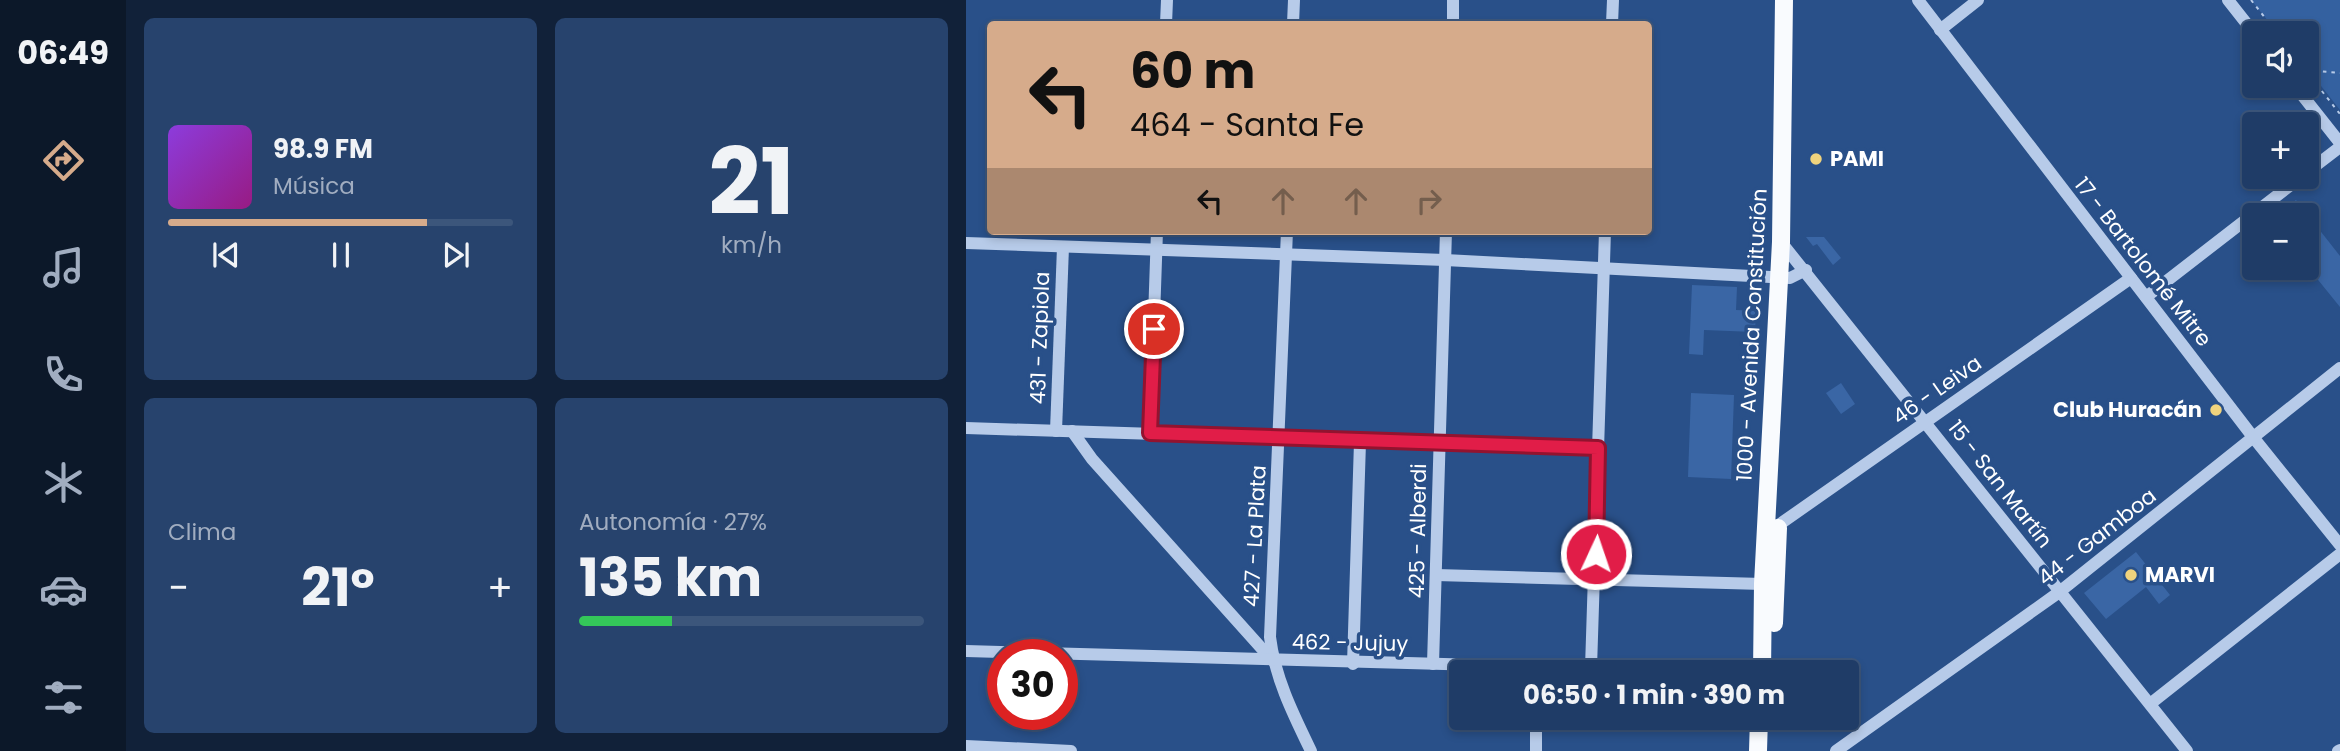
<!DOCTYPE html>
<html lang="es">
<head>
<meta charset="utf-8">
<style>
	body { margin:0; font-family:Poppins,sans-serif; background:#27436d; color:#f1f3f6; height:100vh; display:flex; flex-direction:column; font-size:26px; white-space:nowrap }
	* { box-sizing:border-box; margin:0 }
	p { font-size:23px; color:#a1adc0 }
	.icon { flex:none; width:38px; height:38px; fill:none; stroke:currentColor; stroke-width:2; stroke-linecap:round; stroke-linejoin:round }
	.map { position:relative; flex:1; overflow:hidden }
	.drawer { display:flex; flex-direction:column; gap:18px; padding:18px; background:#112139; width:840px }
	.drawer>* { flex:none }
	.top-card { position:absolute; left:21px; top:21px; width:665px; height:214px; border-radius:7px; box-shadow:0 4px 10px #0003,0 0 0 2px #3c567b; background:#d6ab8b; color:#111; overflow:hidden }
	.buttons { position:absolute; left:1276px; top:21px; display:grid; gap:14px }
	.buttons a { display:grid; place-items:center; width:77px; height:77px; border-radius:7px; background:#1f3c67; box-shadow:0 4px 10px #0003,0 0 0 2px #3c567b; font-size:35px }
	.speed { position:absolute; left:21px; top:639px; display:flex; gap:14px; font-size:35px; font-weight:700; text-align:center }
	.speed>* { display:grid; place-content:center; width:91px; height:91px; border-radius:50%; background:#1f3c67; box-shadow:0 4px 10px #0003,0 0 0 2px #3c567b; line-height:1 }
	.speed .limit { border:10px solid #d22; background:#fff; color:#111 }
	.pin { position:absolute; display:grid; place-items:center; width:60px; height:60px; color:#fff; margin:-30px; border:4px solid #fff; border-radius:50%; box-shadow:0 2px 7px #0007 }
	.me { position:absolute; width:77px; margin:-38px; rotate:3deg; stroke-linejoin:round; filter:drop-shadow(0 0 5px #0008) }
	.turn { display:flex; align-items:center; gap:24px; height:147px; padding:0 28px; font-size:32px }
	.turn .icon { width:91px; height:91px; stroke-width:2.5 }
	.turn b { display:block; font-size:49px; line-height:60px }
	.lanes { display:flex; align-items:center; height:66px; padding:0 28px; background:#0003; justify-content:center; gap:35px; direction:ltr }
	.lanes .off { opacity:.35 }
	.big { font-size:52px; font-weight:700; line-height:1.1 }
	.drawer .card { flex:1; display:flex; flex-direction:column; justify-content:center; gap:10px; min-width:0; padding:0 24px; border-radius:10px; background:#27436d }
	.drawer .dial { align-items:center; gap:0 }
	.dial b { font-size:91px; line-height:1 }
	.song { display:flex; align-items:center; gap:21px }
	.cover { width:84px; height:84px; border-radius:10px; background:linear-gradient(135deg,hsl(270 70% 55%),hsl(310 70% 35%)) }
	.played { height:7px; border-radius:4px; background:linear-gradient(90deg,#d6ab8b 75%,#3c567b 75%) }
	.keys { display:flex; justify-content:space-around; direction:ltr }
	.heat { display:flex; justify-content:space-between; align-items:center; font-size:38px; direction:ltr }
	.charge { height:10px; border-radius:5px; background:linear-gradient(90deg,#34c759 27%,#3c567b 0) }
	.drawer .tiles { flex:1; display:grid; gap:18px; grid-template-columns:repeat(2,1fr) }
	.trip { position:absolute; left:483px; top:660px; width:410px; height:70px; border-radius:7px; background:#1f3c67; box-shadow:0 4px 10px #0003,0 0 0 2px #3c567b; font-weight:700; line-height:70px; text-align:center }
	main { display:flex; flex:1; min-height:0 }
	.tabs { display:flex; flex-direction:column; width:126px; justify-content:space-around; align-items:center; background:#0c1829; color:#a1adc0 }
	.tabs .icon { width:49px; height:49px }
	.tabs .on { color:#d6ab8b }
	.tabs b { font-size:32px; color:#f1f3f6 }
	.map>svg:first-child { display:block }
	.green { fill:#3461a0 }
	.building { fill:#3a66a5 }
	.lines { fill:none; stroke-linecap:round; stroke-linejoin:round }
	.path { stroke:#b7cbe9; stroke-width:2; stroke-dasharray:3.5 5; stroke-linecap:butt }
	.minor { stroke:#b7cbe9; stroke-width:12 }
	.major { stroke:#f9fbfe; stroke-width:18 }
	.route-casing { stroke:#92132f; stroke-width:18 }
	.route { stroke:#e11d48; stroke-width:12 }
	.poi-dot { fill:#f0d37d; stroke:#295089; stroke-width:2.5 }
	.labels { text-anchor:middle; stroke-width:7; stroke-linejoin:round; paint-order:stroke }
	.poi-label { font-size:21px; font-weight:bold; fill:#fff; stroke:#295089; text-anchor:start }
	.street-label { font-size:21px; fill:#fff; stroke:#295089 }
</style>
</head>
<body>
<main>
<nav class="tabs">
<b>06:49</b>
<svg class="icon on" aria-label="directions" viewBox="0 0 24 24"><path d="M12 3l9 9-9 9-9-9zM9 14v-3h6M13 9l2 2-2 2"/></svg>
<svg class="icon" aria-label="music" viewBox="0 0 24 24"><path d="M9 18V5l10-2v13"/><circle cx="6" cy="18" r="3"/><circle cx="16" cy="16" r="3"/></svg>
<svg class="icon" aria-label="phone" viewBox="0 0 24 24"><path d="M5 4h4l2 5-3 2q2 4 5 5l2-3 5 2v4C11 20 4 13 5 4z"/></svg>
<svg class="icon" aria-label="climate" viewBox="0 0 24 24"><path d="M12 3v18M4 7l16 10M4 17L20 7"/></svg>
<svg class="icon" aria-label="car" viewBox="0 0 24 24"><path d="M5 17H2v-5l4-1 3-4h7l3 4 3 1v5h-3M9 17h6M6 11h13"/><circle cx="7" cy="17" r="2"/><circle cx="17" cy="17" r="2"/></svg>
<svg class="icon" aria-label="filters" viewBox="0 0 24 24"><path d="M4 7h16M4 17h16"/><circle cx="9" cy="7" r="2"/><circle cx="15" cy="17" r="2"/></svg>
</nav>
<section class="drawer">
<div class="tiles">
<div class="card">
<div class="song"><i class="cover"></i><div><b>98.9 FM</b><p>Música</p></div></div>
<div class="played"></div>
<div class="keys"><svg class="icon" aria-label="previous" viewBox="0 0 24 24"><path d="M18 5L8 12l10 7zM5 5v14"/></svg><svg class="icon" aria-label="pause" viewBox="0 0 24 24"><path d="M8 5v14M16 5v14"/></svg><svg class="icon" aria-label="next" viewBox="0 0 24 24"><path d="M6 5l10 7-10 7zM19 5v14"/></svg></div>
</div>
<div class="card dial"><b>21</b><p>km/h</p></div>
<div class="card"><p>Clima</p>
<div class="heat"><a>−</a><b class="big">21°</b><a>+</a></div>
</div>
<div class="card"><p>Autonomía · 27%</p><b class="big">135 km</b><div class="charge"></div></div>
</div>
</section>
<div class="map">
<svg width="1374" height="751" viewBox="0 0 1374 751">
	<rect width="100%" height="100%" fill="#295089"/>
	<g class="green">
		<polygon points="1285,0 1374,0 1374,110 1341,68 1340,33 1312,33"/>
		<polygon points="101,231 140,231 139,237 101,236"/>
	</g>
	<g class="building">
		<polygon points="1330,200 1374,256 1374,307 1340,265 1340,215 1311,215"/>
		<polygon points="840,237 858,237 875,258 867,265 851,244 847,246"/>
		<polygon points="726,285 771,287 770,310 790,311 789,332 738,330 737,355 723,354"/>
		<polygon points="875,383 889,404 875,414 860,393"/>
		<polygon points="725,393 768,395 765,479 722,477"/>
		<polygon points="1170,552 1204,595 1193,604 1180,587 1140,619 1118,593"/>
	</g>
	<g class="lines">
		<g class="path">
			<polyline points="1285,0 1311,33"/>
			<polyline points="1340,70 1374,73"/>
			<polyline points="1340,71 1374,114"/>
		</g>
		<g class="minor">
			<polyline points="952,0 1287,437 1374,545"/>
			<polyline points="1262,0 1288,33"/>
			<polyline points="200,24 201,0"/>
			<polyline points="327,24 328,0"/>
			<polyline points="487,24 487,0"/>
			<polyline points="646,24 647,0"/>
			<polyline points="974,30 1012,0"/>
			<polyline points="1329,86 1374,143"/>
			<polyline points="1340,173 1374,147"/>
			<path d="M321 231 304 637C309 678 327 714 345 751"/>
			<polyline points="815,242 1221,751"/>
			<polyline points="0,243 479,260 824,278 840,270"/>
			<polyline points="1180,297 1335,177"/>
			<polyline points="0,428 632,448"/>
			<polyline points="90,431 97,247"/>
			<polyline points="106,431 126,459 306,660"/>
			<polyline points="184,433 191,231"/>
			<polyline points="804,531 1165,278"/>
			<polyline points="470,575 797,584"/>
			<polyline points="0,651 768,672"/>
			<polyline points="387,664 394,442"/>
			<polyline points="467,664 480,231"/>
			<polyline points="625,668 639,231"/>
			<polyline points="1184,704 1374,554"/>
			<polyline points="570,718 570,751"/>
			<polyline points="0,746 105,751"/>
			<polyline points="870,751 1092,593 1374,368"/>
			<polyline points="1372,751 1374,750"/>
		</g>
		<g class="major">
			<polyline points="808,623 812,528"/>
			<polyline points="796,672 797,584 815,242 818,0"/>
			<polyline points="792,751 793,718"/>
		</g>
	</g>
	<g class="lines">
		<defs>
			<polyline id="route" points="188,329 184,433 632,448 630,554"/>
		</defs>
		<use href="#route" class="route-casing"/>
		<use href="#route" class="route"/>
	</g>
	<g class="poi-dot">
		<circle cx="850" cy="159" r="7"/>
		<circle cx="1250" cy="410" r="7"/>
		<circle cx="1165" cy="575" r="7"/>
	</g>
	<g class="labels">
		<g class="poi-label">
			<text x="864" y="166">PAMI</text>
			<text x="1236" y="417" text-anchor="end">Club Huracán</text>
			<text x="1179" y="582">MARVI</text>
		</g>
		<g class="street-label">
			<text transform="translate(1177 262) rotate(52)" y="7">17 - Bartolomé Mitre</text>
			<text transform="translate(786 335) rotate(-87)" y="7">1000 - Avenida Constitución</text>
			<text transform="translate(74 338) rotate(-88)" y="7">431 - Zapiola</text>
			<text transform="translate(971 390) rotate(-35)" y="7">46 - Leiva</text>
			<text transform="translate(1034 484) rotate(52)" y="7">15 - San Martín</text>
			<text transform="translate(452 531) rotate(-89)" y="7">425 - Alberdi</text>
			<text transform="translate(289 536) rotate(-87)" y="7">427 - La Plata</text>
			<text transform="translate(1131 537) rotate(-38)" y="7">44 - Gamboa</text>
			<text transform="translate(384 643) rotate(1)" y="7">462 - Jujuy</text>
		</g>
	</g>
</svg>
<div class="buttons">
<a><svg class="icon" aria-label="sound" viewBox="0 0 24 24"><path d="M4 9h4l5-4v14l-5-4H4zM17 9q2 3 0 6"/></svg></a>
<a>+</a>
<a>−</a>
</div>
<div class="speed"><div class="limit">30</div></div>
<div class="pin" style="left:188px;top:329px;background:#d93025"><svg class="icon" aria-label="arrive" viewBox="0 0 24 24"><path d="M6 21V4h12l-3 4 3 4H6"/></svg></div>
<svg class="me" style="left:630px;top:554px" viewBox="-20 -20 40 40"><circle r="17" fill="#e11d48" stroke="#fff" stroke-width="3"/><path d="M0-11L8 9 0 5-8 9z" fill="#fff"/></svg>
<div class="trip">06:50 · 1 min · 390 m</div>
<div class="top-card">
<div class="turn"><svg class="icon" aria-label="left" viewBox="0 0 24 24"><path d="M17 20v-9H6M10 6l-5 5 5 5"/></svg><div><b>60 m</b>464 - Santa Fe</div></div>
<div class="lanes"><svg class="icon" aria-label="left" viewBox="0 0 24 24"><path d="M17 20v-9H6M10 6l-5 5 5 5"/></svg><svg class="icon off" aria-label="ahead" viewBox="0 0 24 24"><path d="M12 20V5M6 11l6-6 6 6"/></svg><svg class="icon off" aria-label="ahead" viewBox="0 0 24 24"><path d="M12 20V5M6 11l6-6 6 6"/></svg><svg class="icon off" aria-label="right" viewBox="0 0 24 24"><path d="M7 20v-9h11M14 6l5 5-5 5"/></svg></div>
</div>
</div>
</main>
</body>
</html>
